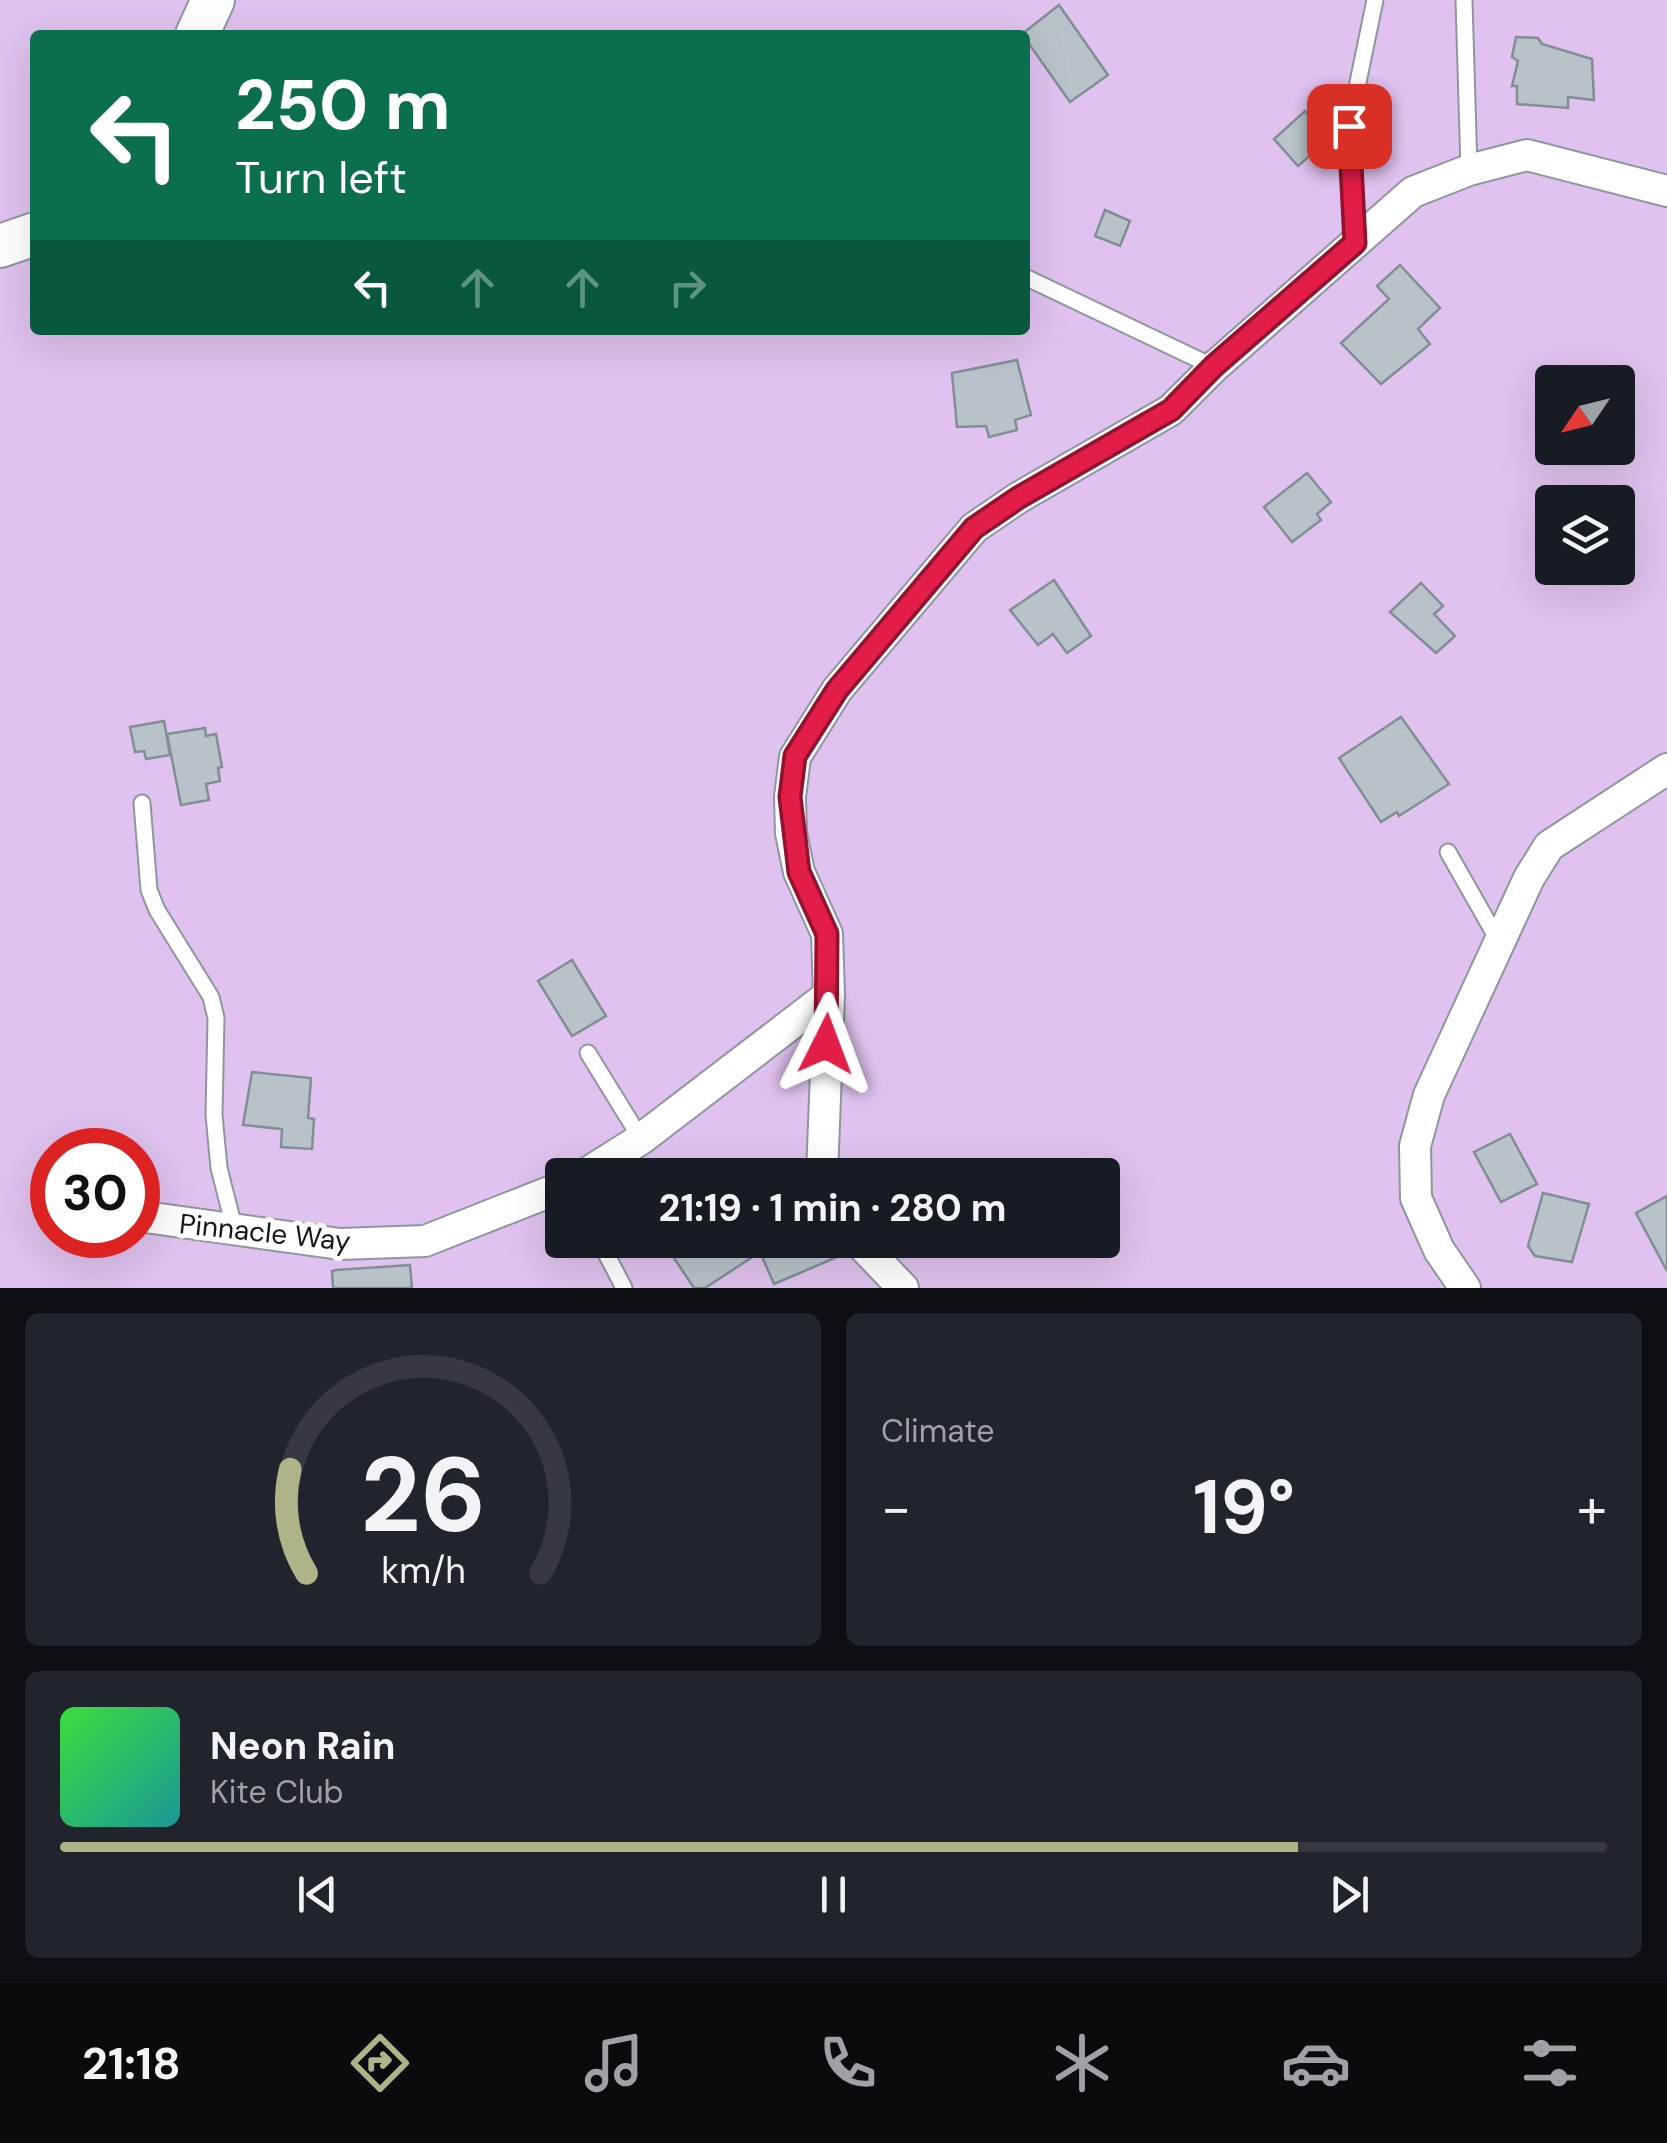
<!DOCTYPE html>
<html lang="en">
<head>
<meta charset="utf-8">
<style>
	body { margin:0; font-family:"DM Sans",sans-serif; background:#20242c; color:#f1f3f6; height:100vh; display:flex; flex-direction:column; font-size:38px; white-space:nowrap }
	* { box-sizing:border-box; margin:0 }
	p { font-size:32px; color:#9ea1a6 }
	.icon { flex:none; width:55px; height:55px; fill:none; stroke:currentColor; stroke-width:2; stroke-linecap:round; stroke-linejoin:round }
	.map { position:relative; height:1288px; overflow:hidden }
	.sheet { display:flex; flex-direction:column; gap:25px; padding:25px; background:#0d0f14; flex:1 }
	.sheet>* { flex:none }
	.hud { position:absolute; left:30px; top:30px; width:1000px; height:305px; border-radius:10px; box-shadow:0 10px 40px #0002; background:#0b6e4f; color:#fff; overflow:hidden }
	.needle { width:65px; rotate:235deg }
	.tools { position:absolute; left:1535px; top:365px; display:grid; gap:20px }
	.tools a { display:grid; place-items:center; width:100px; height:100px; border-radius:10px; background:#171b24; box-shadow:0 10px 40px #0002; font-size:50px }
	.speed { position:absolute; left:30px; top:1128px; display:flex; gap:20px; font-size:50px; font-weight:700; text-align:center }
	.speed>* { display:grid; place-content:center; width:130px; height:130px; border-radius:50%; background:#171b24; box-shadow:0 10px 40px #0002; line-height:1 }
	.speed .limit { border:15px solid #d22; background:#fff; color:#111 }
	.pin { position:absolute; display:grid; place-items:center; width:85px; height:85px; color:#fff; margin:-42px; border-radius:20px; box-shadow:0 5px 15px #0006 }
	.me { position:absolute; width:110px; margin:-55px; rotate:3deg; stroke-linejoin:round; filter:drop-shadow(0 0 8px #0008) }
	.turn { display:flex; align-items:center; gap:35px; height:210px; padding:0 40px; font-size:45px }
	.turn .icon { width:130px; height:130px; stroke-width:2.5 }
	.turn b { display:block; font-size:70px; line-height:85px }
	.lanes { display:flex; align-items:center; height:95px; padding:0 40px; background:#0003; justify-content:center; gap:50px; direction:ltr }
	.lanes .off { opacity:.35 }
	.big { font-size:75px; font-weight:700; line-height:1.1 }
	.sheet .card { flex:1; display:flex; flex-direction:column; justify-content:center; gap:15px; min-width:0; padding:0 35px; border-radius:15px; background:#20242c }
	.sheet .dial { align-items:center; gap:0 }
	.dial svg { height:260px; overflow:visible; fill:none; stroke:#363941; stroke-width:7; stroke-linecap:round; text-anchor:middle }
	.dial text { fill:#f1f3f6; stroke:none }
	.song { display:flex; align-items:center; gap:30px }
	.cover { width:120px; height:120px; border-radius:15px; background:linear-gradient(135deg,hsl(120 70% 55%),hsl(180 70% 35%)) }
	.played { height:10px; border-radius:5px; background:linear-gradient(90deg,#b0b387 80%,#363941 80%) }
	.keys { display:flex; justify-content:space-around; direction:ltr }
	.heat { display:flex; justify-content:space-between; align-items:center; font-size:55px; direction:ltr }
	.sheet .tiles { flex:1; display:grid; gap:25px; grid-template-columns:1fr 1fr }
	.card:last-child { grid-column:span 2 }
	.trip { position:absolute; left:545px; top:1158px; width:575px; height:100px; border-radius:10px; background:#171b24; box-shadow:0 10px 40px #0002; font-weight:700; line-height:100px; text-align:center }
	.dock { display:flex; height:160px; justify-content:space-around; align-items:center; background:#090b0e; color:#9ea1a6 }
	.dock .icon { width:70px; height:70px }
	.dock .selected { color:#b0b387 }
	.dock b { font-size:45px; color:#f1f3f6 }
	.map>svg:first-child { display:block }
	.green { fill:#dfc2ef; fill-rule:evenodd }
	.building { fill:#b7c3c9; stroke:#838e94; stroke-width:2.5 }
	.lines { fill:none; stroke-linecap:round; stroke-linejoin:round }
	.lane-casing { stroke:#8f969f; stroke-width:19 }
	.street-casing { stroke:#8f969f; stroke-width:34 }
	.secondary-casing { stroke:#8f969f; stroke-width:46 }
	.lane { stroke:#fff; stroke-width:15 }
	.street { stroke:#fff; stroke-width:30 }
	.secondary { stroke:#fff; stroke-width:42 }
	.route-casing { stroke:#92132f; stroke-width:25 }
	.route { stroke:#e11d48; stroke-width:18 }
	.labels { text-anchor:middle; stroke-width:10; stroke-linejoin:round; paint-order:stroke }
	.street-label { font-size:28px; fill:#15171b; stroke:#fff }
</style>
</head>
<body>
<div class="map">
<svg width="1667" height="1288" viewBox="0 0 1667 1288">
	<rect width="100%" height="100%" fill="#e7eef8"/>
	<path class="green" d="M0 0H1667V1288H0ZM35 35H1025V330H35ZM1552 382H1618V448H1552ZM1552 502H1618V568H1552ZM52 1150H138V1235H52ZM562 1175H1102V1240H562Z"/>
	<g class="building">
		<polygon points="1059,5 1108,75 1070,102 1022,34"/>
		<polygon points="1516,37 1538,38 1542,44 1592,59 1594,100 1568,97 1568,108 1517,104 1517,86 1512,86 1518,61 1512,57"/>
		<polygon points="1305,111 1329,139 1298,166 1274,139"/>
		<polygon points="1105,210 1130,221 1120,246 1095,236"/>
		<polygon points="1400,265 1440,308 1418,329 1430,344 1381,384 1341,343 1389,299 1377,286"/>
		<polygon points="1017,360 1031,415 1015,420 1017,430 989,437 986,426 957,427 952,373"/>
		<polygon points="1307,473 1331,502 1317,514 1321,520 1292,542 1264,507"/>
		<polygon points="1054,580 1091,636 1067,653 1053,634 1038,645 1010,610"/>
		<polygon points="1421,583 1443,606 1434,614 1455,636 1436,653 1390,612"/>
		<polygon points="1401,717 1449,784 1399,816 1397,812 1381,822 1339,758"/>
		<polygon points="164,721 170,755 146,759 144,751 135,752 130,727"/>
		<polygon points="205,728 206,736 216,734 222,767 218,768 220,781 206,784 209,800 181,805 167,734"/>
		<polygon points="572,960 606,1016 572,1036 538,981"/>
		<polygon points="252,1072 311,1078 308,1118 314,1119 312,1149 281,1147 282,1129 243,1125"/>
		<polygon points="1510,1134 1537,1184 1501,1202 1474,1152"/>
		<polygon points="1543,1193 1589,1204 1572,1262 1535,1256 1528,1246"/>
		<polygon points="1667,1196 1667,1271 1636,1213"/>
		<polygon points="662,1240 839,1240 844,1254 774,1284 760,1252 705,1288 694,1288"/>
		<polygon points="410,1265 412,1288 333,1288 332,1271 336,1270"/>
	</g>
	<g class="lines">
		<defs>
			<g id="lane">
				<polyline points="1464,0 1469,170"/>
				<polyline points="1355,243 1349,126 1375,0"/>
				<polyline points="1025,277 1214,367"/>
				<polyline points="142,803 149,890 157,910 211,997 216,1018 214,1115 219,1168 235,1231"/>
				<polyline points="1448,852 1498,940"/>
				<polyline points="588,1053 641,1139"/>
				<polyline points="599,1240 624,1288"/>
			</g>
			<g id="street">
				<polyline points="584,1175 641,1139 829,995"/>
				<polyline points="822,1175 829,995 827,934 799,872 791,833 790,797 795,757 837,690 974,528 1018,498 1171,410 1214,367 1413,192 1469,170 1527,155 1667,191"/>
				<polyline points="138,1216 340,1244 425,1241 562,1187"/>
				<polyline points="857,1240 903,1288"/>
				<polyline points="1465,1288 1439,1250 1416,1198 1415,1146 1429,1095 1529,878 1549,846 1667,769"/>
			</g>
			<g id="secondary">
				<polyline points="197,35 213,0"/>
				<polyline points="0,246 35,234"/>
			</g>
		</defs>
		<use href="#lane" class="lane-casing"/>
		<use href="#street" class="street-casing"/>
		<use href="#secondary" class="secondary-casing"/>
		<use href="#lane" class="lane"/>
		<use href="#street" class="street"/>
		<use href="#secondary" class="secondary"/>
	</g>
	<g class="lines">
		<defs>
			<polyline id="route" points="826,1044 827,934 799,872 790,797 795,756 837,690 974,528 1018,498 1171,410 1214,366 1355,243 1349,126"/>
		</defs>
		<use href="#route" class="route-casing"/>
		<use href="#route" class="route"/>
	</g>
	<g class="labels">
		<g class="street-label">
			<text transform="translate(265 1232) rotate(6)" y="10">Pinnacle Way</text>
		</g>
	</g>
</svg>
<div class="tools">
<a><svg class="needle" viewBox="-14 -14 28 28"><path d="M0-13l5 13h-10z" fill="#e53935"/><path d="M0 13l5-13h-10z" fill="#9ea1a6"/></svg></a>
<a><svg class="icon" aria-label="layers" viewBox="0 0 24 24"><path d="M12 4l9 5-9 5-9-5zM3 14l9 5 9-5"/></svg></a>
</div>
<div class="speed"><div class="limit">30</div></div>
<div class="pin" style="left:1349px;top:126px;background:#d93025"><svg class="icon" aria-label="arrive" viewBox="0 0 24 24"><path d="M6 21V4h12l-3 4 3 4H6"/></svg></div>
<svg class="me" style="left:826px;top:1044px" viewBox="-20 -20 40 40"><path d="M0-17L14 15 0 8-14 15z" fill="#e11d48" stroke="#fff" stroke-width="4"/></svg>
<div class="trip">21:19 · 1 min · 280 m</div>
<div class="hud">
<div class="turn"><svg class="icon" aria-label="left" viewBox="0 0 24 24"><path d="M17 20v-9H6M10 6l-5 5 5 5"/></svg><div><b>250 m</b>Turn left</div></div>
<div class="lanes"><svg class="icon" aria-label="left" viewBox="0 0 24 24"><path d="M17 20v-9H6M10 6l-5 5 5 5"/></svg><svg class="icon off" aria-label="ahead" viewBox="0 0 24 24"><path d="M12 20V5M6 11l6-6 6 6"/></svg><svg class="icon off" aria-label="ahead" viewBox="0 0 24 24"><path d="M12 20V5M6 11l6-6 6 6"/></svg><svg class="icon off" aria-label="right" viewBox="0 0 24 24"><path d="M7 20v-9h11M14 6l5 5-5 5"/></svg></div>
</div>
</div>
<section class="sheet">
<div class="tiles">
<div class="card dial"><svg viewBox="0 0 100 80">
<path d="M14 69A42 42 0 1 1 86 69"/>
<path d="M14 69A42 42 0 0 1 9 37" stroke="#b0b387"/>
<text x="50" y="56" font-size="32" font-weight="700">26</text>
<text x="50" y="72" font-size="11">km/h</text>
</svg></div>
<div class="card"><p>Climate</p>
<div class="heat"><a>−</a><b class="big">19°</b><a>+</a></div>
</div>
<div class="card">
<div class="song"><i class="cover"></i><div><b>Neon Rain</b><p>Kite Club</p></div></div>
<div class="played"></div>
<div class="keys"><svg class="icon" aria-label="previous" viewBox="0 0 24 24"><path d="M18 5L8 12l10 7zM5 5v14"/></svg><svg class="icon" aria-label="pause" viewBox="0 0 24 24"><path d="M8 5v14M16 5v14"/></svg><svg class="icon" aria-label="next" viewBox="0 0 24 24"><path d="M6 5l10 7-10 7zM19 5v14"/></svg></div>
</div>
</div>
</section>
<nav class="dock">
<b>21:18</b>
<svg class="icon selected" aria-label="directions" viewBox="0 0 24 24"><path d="M12 3l9 9-9 9-9-9zM9 14v-3h6M13 9l2 2-2 2"/></svg>
<svg class="icon" aria-label="music" viewBox="0 0 24 24"><path d="M9 18V5l10-2v13"/><circle cx="6" cy="18" r="3"/><circle cx="16" cy="16" r="3"/></svg>
<svg class="icon" aria-label="phone" viewBox="0 0 24 24"><path d="M5 4h4l2 5-3 2q2 4 5 5l2-3 5 2v4C11 20 4 13 5 4z"/></svg>
<svg class="icon" aria-label="climate" viewBox="0 0 24 24"><path d="M12 3v18M4 7l16 10M4 17L20 7"/></svg>
<svg class="icon" aria-label="car" viewBox="0 0 24 24"><path d="M5 17H2v-5l4-1 3-4h7l3 4 3 1v5h-3M9 17h6M6 11h13"/><circle cx="7" cy="17" r="2"/><circle cx="17" cy="17" r="2"/></svg>
<svg class="icon" aria-label="filters" viewBox="0 0 24 24"><path d="M4 7h16M4 17h16"/><circle cx="9" cy="7" r="2"/><circle cx="15" cy="17" r="2"/></svg>
</nav>
</body>
</html>
